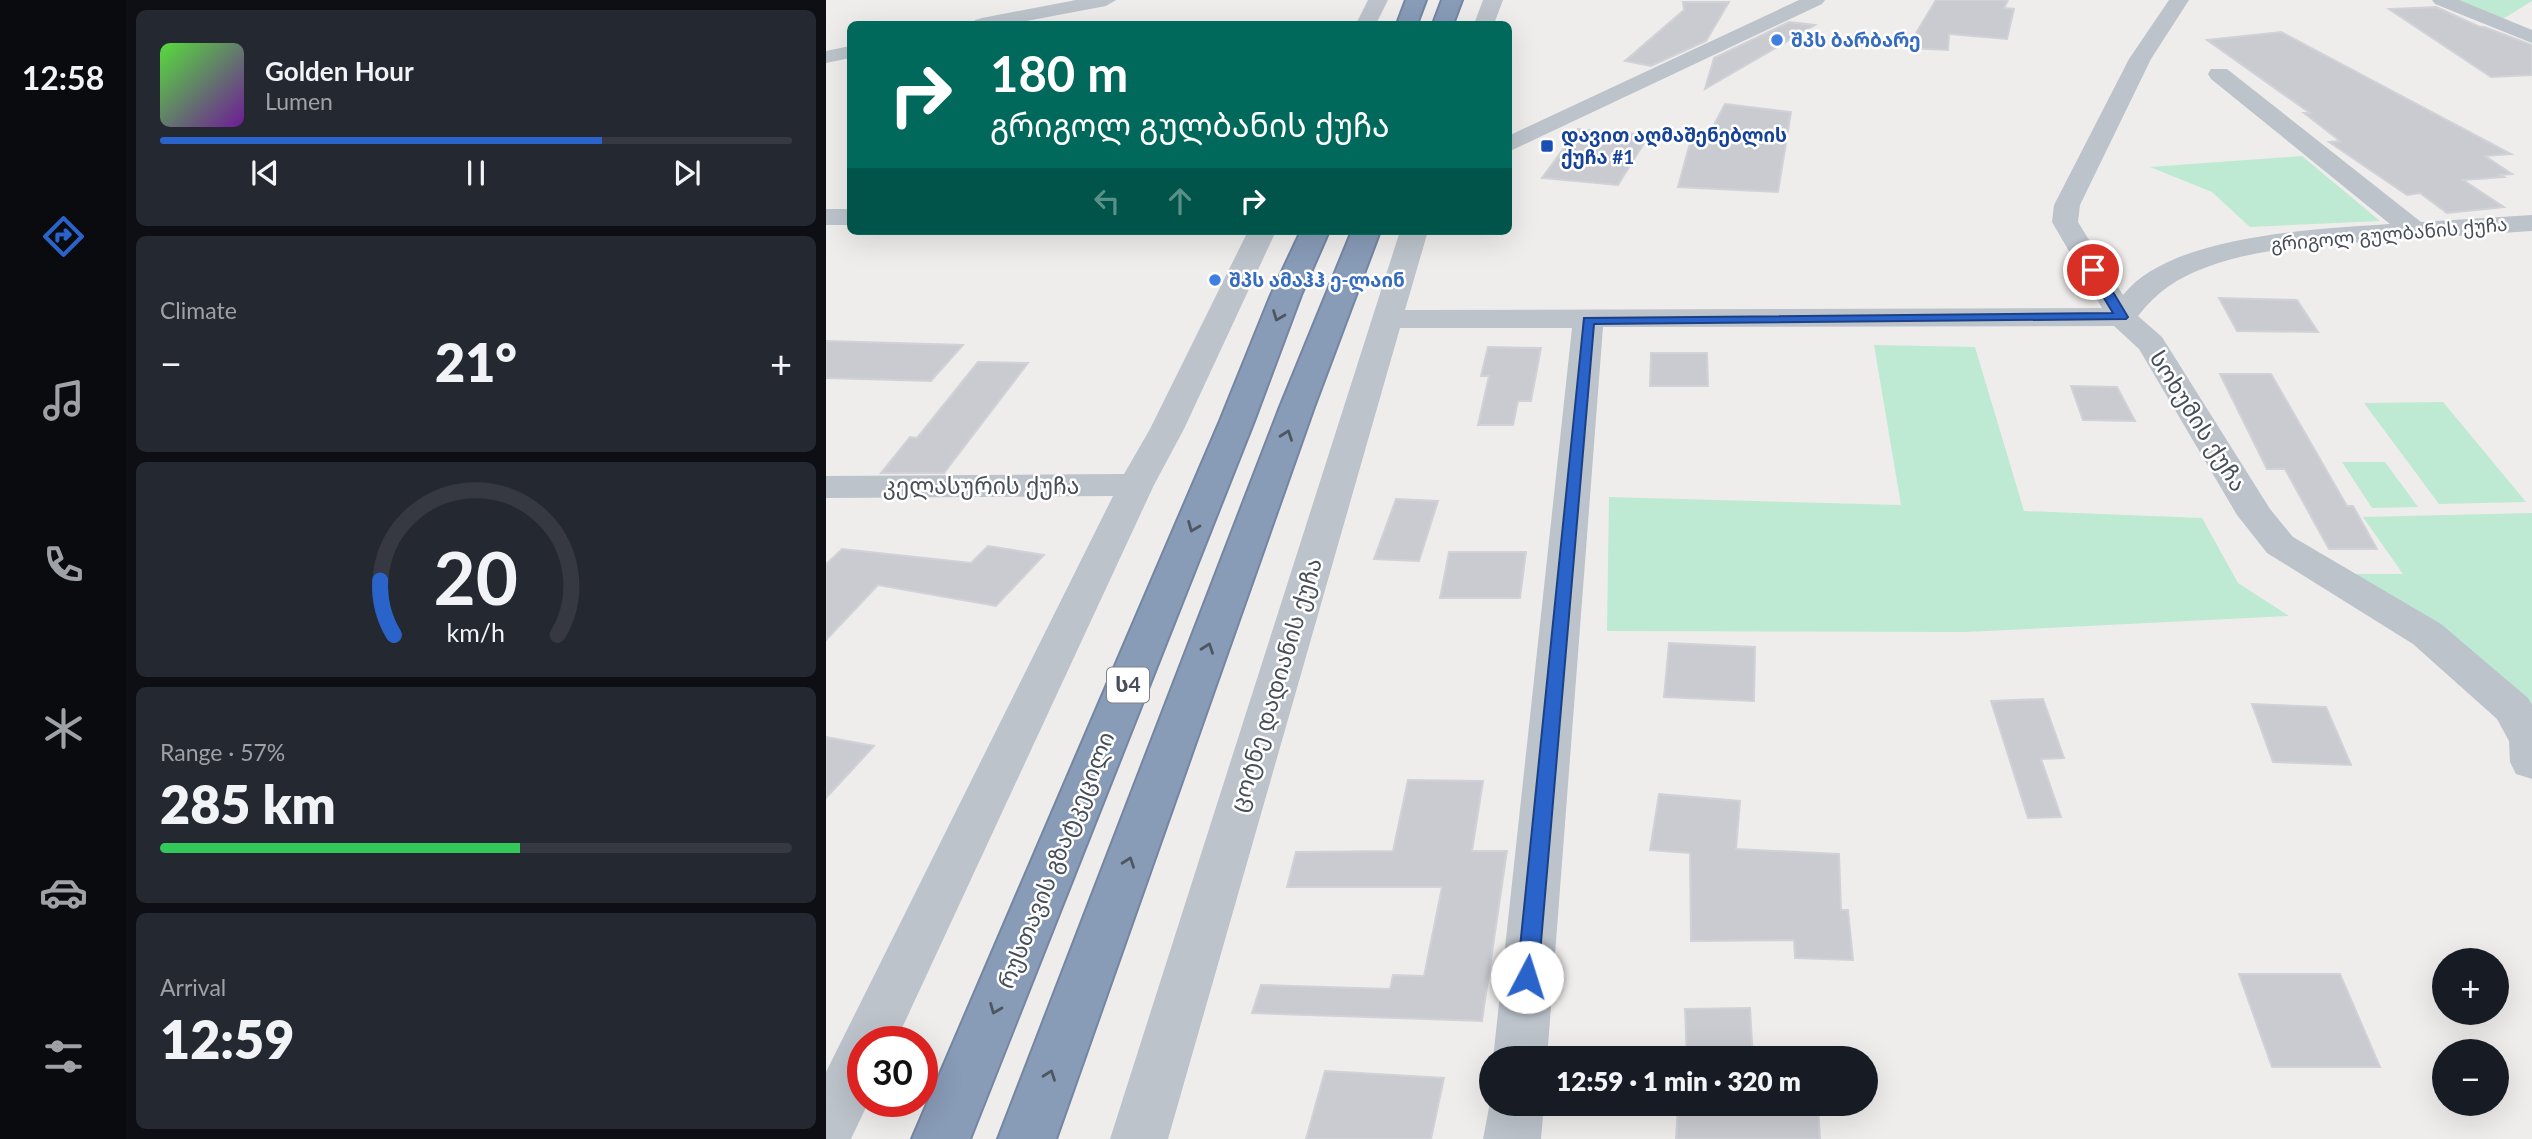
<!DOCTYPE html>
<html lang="en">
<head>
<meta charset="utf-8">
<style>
	body { margin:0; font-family:Lato,"Noto Sans Georgian",sans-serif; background:#242831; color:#f1f3f6; height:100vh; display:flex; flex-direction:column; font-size:26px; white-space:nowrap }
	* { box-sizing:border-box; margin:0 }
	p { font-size:23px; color:#9ea1a6 }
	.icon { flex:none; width:38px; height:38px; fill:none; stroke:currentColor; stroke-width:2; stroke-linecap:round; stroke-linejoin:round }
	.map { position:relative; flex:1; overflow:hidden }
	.drawer { display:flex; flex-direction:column; gap:10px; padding:10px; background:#0d0f14; width:700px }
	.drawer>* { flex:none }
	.guide { position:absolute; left:21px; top:21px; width:665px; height:214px; border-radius:10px; box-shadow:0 7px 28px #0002; background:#00695c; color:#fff; overflow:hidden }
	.fabs { position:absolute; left:1606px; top:948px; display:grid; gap:14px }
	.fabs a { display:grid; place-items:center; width:77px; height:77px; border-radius:50%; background:#171b24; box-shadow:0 7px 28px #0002; font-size:35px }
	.speed { position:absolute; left:21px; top:1026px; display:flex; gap:14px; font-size:35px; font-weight:700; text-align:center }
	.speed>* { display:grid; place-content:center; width:91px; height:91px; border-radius:50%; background:#171b24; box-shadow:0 7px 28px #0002; line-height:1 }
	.speed .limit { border:10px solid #d22; background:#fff; color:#111 }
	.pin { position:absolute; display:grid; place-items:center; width:60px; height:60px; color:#fff; margin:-30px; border:4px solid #fff; border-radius:50%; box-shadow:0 2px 7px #0007 }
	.me { position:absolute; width:77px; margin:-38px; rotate:5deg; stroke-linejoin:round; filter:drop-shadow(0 0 5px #0008) }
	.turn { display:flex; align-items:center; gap:24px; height:147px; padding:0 28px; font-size:32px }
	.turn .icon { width:91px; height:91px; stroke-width:2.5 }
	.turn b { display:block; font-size:49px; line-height:60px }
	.lanes { display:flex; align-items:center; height:66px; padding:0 28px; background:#0003; justify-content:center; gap:35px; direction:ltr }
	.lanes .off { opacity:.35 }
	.big { font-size:52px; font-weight:800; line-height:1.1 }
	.drawer .tile { flex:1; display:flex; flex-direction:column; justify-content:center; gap:10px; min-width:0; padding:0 24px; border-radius:10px; background:#242831 }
	.drawer .dial { align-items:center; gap:0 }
	.dial svg { height:182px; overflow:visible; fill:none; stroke:#363941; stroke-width:7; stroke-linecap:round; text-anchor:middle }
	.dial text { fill:#f1f3f6; stroke:none }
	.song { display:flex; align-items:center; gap:21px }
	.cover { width:84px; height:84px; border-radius:10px; background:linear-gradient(135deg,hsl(110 70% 55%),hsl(280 70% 35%)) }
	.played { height:7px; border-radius:4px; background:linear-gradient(90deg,#2a64cb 70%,#363941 70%) }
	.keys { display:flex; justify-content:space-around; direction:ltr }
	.heat { display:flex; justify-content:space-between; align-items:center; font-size:38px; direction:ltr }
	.charge { height:10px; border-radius:5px; background:linear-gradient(90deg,#34c759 57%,#363941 0) }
	.trip { position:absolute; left:653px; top:1046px; width:399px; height:70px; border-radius:35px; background:#171b24; box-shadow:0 7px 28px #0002; font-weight:800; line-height:70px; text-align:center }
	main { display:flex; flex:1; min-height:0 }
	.menu { display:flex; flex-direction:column; width:126px; justify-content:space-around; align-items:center; background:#090b0e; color:#9ea1a6 }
	.menu .icon { width:49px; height:49px }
	.menu .selected { color:#2a64cb }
	.menu b { font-size:32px; color:#f1f3f6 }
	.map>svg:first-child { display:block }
	.green { fill:#bee9d2 }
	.building { fill:#cacbd1; stroke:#d1d2d7; stroke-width:2 }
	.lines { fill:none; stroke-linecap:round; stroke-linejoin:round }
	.highway-casing { stroke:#7486a2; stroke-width:4 }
	.minor { fill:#bcc3ca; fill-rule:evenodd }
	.highway { fill:#889bb7; fill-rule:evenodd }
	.oneway { stroke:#4e5662 }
	.route { fill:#2a64cb; stroke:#1b4184; stroke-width:2 }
	.shop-dot { fill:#3f7fe0; stroke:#fff; stroke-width:2.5 }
	.transit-dot { fill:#1a4fb4; stroke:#fff; stroke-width:2.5 }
	.labels { text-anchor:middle; stroke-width:5; stroke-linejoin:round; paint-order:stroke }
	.far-shop-label { font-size:19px; font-weight:bold; fill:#366cbe; stroke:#fff; text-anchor:start }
	.far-transit-label { font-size:19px; font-weight:bold; fill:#164399; stroke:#fff; text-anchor:start }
	.far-street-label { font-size:19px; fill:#474e58; stroke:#fff }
	.shield { fill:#fff; stroke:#7e838a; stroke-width:2 }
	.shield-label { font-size:21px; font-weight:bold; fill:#474e58 }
	.street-label { font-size:23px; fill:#474e58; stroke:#fff }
</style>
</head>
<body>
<main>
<nav class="menu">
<b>12:58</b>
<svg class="icon selected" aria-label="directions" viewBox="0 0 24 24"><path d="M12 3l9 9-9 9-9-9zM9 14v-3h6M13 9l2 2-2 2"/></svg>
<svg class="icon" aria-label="music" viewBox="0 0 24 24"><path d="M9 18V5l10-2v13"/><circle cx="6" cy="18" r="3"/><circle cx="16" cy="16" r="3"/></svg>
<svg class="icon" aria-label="phone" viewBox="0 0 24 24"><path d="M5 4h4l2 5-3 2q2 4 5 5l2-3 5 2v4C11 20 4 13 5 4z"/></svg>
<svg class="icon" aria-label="climate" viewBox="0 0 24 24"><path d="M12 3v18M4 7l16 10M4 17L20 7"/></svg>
<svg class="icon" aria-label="car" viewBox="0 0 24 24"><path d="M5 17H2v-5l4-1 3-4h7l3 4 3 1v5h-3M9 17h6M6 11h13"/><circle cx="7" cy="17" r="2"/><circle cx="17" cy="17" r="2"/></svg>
<svg class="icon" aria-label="filters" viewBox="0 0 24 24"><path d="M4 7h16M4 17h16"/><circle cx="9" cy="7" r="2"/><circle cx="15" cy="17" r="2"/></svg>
</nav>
<section class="drawer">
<div class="tile">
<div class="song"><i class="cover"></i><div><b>Golden Hour</b><p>Lumen</p></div></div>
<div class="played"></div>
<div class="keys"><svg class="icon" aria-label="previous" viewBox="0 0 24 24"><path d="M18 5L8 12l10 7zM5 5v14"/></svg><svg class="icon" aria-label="pause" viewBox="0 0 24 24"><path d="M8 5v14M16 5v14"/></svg><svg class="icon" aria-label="next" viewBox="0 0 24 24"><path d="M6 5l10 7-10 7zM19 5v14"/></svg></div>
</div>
<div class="tile"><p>Climate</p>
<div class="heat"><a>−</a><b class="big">21°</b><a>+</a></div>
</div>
<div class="tile dial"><svg viewBox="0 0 100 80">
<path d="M14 69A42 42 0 1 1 86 69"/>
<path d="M14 69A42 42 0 0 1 8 45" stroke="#2a64cb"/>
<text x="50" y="56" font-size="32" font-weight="700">20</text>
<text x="50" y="72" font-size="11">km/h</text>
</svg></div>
<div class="tile"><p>Range · 57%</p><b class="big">285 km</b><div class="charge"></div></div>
<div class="tile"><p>Arrival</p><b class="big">12:59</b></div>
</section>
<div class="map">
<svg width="1706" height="1139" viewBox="0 0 1706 1139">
	<rect width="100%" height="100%" fill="#efedec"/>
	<g class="green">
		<polygon points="1623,0 1706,0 1706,1 1672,22"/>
		<polygon points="1476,156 1554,221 1424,227 1386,192 1324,167"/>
		<polygon points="1048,345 1149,347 1198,511 1376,518 1412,583 1463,616 1140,632 781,631 783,497 1075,505"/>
		<polygon points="1617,402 1700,502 1613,504 1538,403"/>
		<polygon points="1516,462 1559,462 1592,507 1546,508"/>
		<polygon points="1706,513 1706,718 1521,574 1577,574 1537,517"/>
	</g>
	<g class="building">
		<polygon points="1110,0 1182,0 1178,8 1188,9 1181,39 1123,34 1122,50 1081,48"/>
		<polygon points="857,2 903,2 880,41 825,66 799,61 858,10"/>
		<polygon points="1610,7 1654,27 1658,27 1706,45 1706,75 1665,77 1563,9"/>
		<polygon points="963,22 989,25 879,89 888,58"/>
		<polygon points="1455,32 1685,154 1659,156 1686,174 1674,175 1678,177 1637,180 1678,207 1621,213 1594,193 1581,195 1503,142 1514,141 1478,113 1484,113 1381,40"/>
		<polygon points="899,104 965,112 952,192 852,187 865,139 880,140"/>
		<polygon points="752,129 823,135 792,185 716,178"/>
		<polygon points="1393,298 1471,300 1492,332 1411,331"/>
		<polygon points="0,341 137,345 105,381 0,378"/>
		<polygon points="662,347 715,348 705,401 692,401 687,425 652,425 663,376 655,376"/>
		<polygon points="825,353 881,353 882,386 824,386"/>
		<polygon points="152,362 202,363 118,473 55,473 84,437 91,438"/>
		<polygon points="1394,374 1445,374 1521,506 1527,506 1551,549 1503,549 1459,469 1441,469"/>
		<polygon points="1245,386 1291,387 1309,421 1257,420"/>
		<polygon points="570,499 612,501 593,561 548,559"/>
		<polygon points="162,546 218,555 170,606 52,585 0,640 0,564 16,549 145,563"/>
		<polygon points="623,552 700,552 694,598 614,598"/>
		<polygon points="843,643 929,647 928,701 838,697"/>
		<polygon points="1217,699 1238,758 1215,759 1235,817 1202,818 1165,701"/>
		<polygon points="1426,704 1500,707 1525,765 1447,762"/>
		<polygon points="0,737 48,746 0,798"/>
		<polygon points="582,780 657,781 646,851 681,851 656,1021 426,1013 435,985 564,989 567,975 598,976 616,887 461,887 470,852 567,851"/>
		<polygon points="833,794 914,801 910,849 1013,854 1015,910 1022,910 1027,960 969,958 968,940 865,941 864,853 824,850"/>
		<polygon points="1413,974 1514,974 1554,1067 1446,1067"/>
		<polygon points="924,1008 927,1059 861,1059 859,1009"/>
		<polygon points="499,1071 618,1078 605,1139 480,1139"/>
		<polygon points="852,1104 992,1104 994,1139 850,1139"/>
	</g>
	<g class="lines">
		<defs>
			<g id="highway">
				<polygon points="580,0 600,0 591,24 571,24"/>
				<polygon points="616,0 636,0 627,24 607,24"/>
				<polygon points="475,231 503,231 475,295 428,421 144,1139 86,1139 394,421 445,295"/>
				<polygon points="526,231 554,231 488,407 230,1139 172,1139 454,407"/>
			</g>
		</defs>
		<use href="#highway" class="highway-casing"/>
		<g class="minor">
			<polygon points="250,0 290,0 280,6 184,24 146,24 149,20 156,18"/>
			<polygon points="542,0 562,0 550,24 530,24"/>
			<polygon points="657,0 677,0 668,24 648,24"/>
			<polygon points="973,0 999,0 996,4 682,152 682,136"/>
			<path d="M1343 0H1363L1325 59 1254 205 1252 222 1297 295C1345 234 1492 229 1564 224L1385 79 1382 74 1385 69H1401L1595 222 1706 215V231C1645 235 1584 239 1524 243 1476 247 1426 250 1381 267 1353 277 1330 292 1312 316L1336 337 1444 509 1467 537 1615 624 1702 698 1706 705V779L1690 774 1684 762 1683 741 1671 719 1587 644 1441 553 1411 515 1313 349 1288 326 777 327 721 1059H667L746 328H574L342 1139H284L574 231H602L579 310 1276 308 1226 222 1228 205 1303 59Z"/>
			<polygon points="1606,0 1633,0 1706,30 1706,43 1609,4"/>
			<polygon points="24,46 24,58 0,63 0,51"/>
			<rect x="0" y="209" width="24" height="16"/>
			<polygon points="422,231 450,231 358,429 328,485 70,1041 37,1041 37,1101 43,1101 25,1139 0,1139 0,1072 287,496 0,498 0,476 298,474 324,429"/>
			<polygon points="665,1097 665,1104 718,1104 715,1139 657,1139"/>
		</g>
		<use href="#highway" class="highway"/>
	</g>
	<defs><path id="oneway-chevron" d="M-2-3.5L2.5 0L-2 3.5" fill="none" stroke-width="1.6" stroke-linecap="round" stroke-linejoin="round" transform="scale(1.75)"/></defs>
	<g class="oneway">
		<use href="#oneway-chevron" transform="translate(452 316) rotate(111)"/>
		<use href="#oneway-chevron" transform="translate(461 435) rotate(-70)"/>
		<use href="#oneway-chevron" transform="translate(367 527) rotate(112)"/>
		<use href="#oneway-chevron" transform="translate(382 648) rotate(-70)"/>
		<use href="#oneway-chevron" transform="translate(303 862) rotate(-70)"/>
		<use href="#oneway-chevron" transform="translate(169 1009) rotate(112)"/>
		<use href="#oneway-chevron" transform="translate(224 1075) rotate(-70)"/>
	</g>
	<polygon class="route" points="1263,267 1272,267 1302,317 1300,319 768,324 712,977 709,983 701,986 694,983 691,977 758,318 1287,313 1261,270"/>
	<g class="shop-dot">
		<circle cx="951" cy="40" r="7"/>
		<circle cx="389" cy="280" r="7"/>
	</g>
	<rect class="transit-dot" x="714" y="139" width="14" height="14" rx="3.5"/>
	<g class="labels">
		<g class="far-shop-label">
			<text x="965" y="47">შპს ბარბარე</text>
			<text x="403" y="287">შპს ამაჰჰ ე-ლაინ</text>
		</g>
		<g class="far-transit-label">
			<text x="735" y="142">დავით აღმაშენებლის<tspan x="735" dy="22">ქუჩა #1</tspan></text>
		</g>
		<g class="far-street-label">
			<text transform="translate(1563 234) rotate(-5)" y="7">გრიგოლ გულბანის ქუჩა</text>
		</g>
		<rect class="shield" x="281" y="667.5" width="42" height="35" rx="5"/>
		<g class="shield-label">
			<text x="302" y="692">ს4</text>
		</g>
		<g class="street-label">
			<text transform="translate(1372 421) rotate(58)" y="8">სოხუმის ქუჩა</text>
			<text x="155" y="494">კელასურის ქუჩა</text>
			<text transform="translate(450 685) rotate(-73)" y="8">ცოტნე დადიანის ქუჩა</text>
			<text transform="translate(230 860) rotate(-68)" y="8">რუსთავის გზატკეცილი</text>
		</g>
	</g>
</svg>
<div class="fabs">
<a>+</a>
<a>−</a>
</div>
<div class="speed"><div class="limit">30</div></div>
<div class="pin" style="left:1267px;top:270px;background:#d93025"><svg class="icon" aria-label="arrive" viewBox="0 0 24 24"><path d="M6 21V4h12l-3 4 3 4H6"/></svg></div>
<svg class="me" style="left:701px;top:977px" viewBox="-20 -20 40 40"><circle r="19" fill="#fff"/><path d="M0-13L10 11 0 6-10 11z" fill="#2a64cb"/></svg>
<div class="trip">12:59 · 1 min · 320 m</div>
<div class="guide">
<div class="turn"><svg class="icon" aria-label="right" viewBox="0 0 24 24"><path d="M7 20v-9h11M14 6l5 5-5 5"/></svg><div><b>180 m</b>გრიგოლ გულბანის ქუჩა</div></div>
<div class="lanes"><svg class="icon off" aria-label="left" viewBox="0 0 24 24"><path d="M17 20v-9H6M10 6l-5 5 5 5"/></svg><svg class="icon off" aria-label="ahead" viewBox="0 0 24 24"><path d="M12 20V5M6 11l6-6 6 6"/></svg><svg class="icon" aria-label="right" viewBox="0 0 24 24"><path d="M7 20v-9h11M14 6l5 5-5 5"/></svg></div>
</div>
</div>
</main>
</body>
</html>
